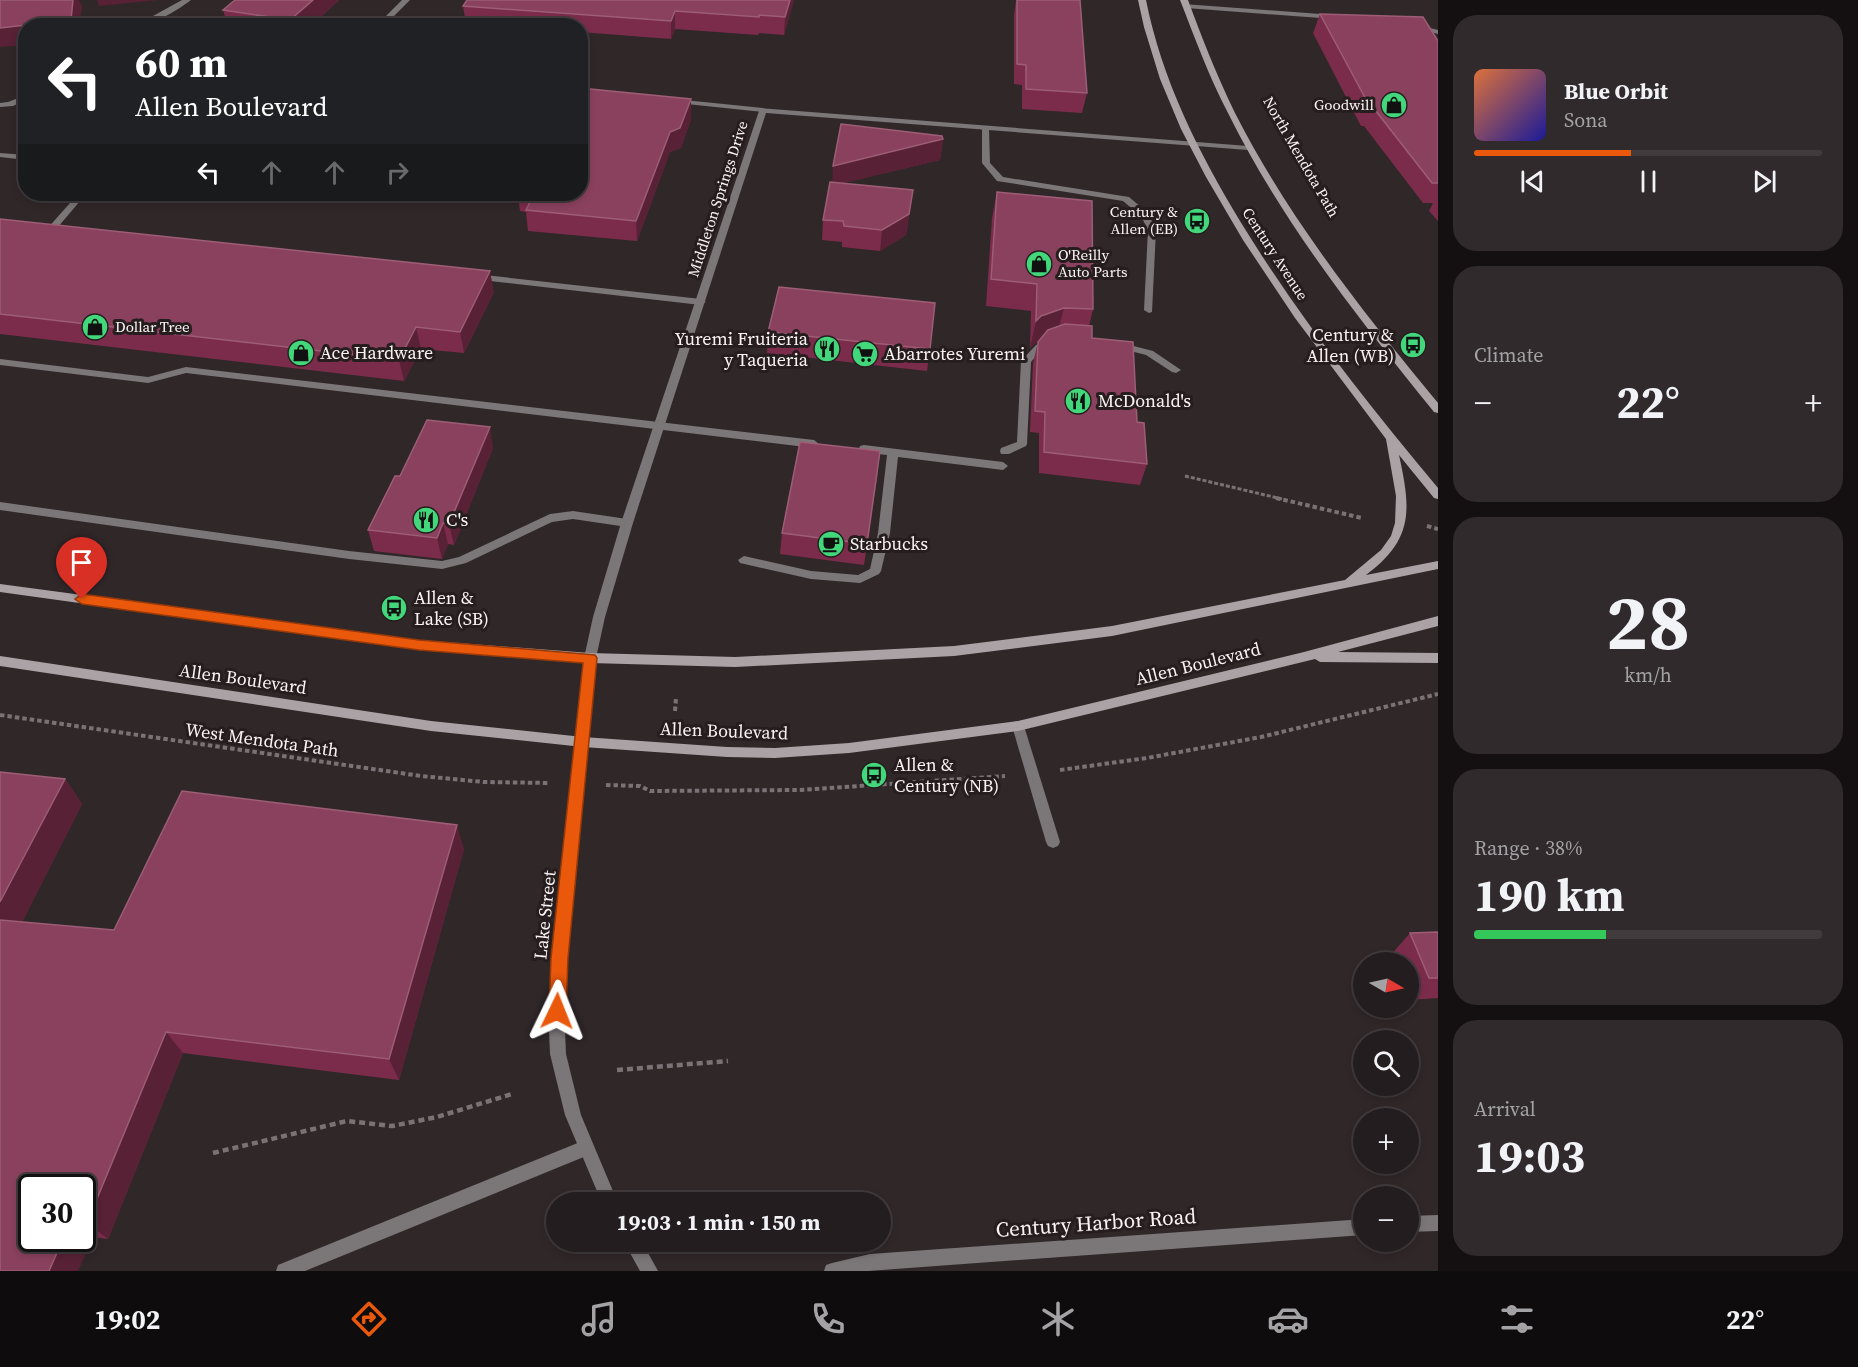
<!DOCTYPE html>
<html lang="en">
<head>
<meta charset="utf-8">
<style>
	body { margin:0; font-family:"Source Serif 4",serif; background:#302a2c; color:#f1f3f6; height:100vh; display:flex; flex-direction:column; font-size:22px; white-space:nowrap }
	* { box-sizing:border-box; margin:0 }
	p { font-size:20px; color:#a3a2a4 }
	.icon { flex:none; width:33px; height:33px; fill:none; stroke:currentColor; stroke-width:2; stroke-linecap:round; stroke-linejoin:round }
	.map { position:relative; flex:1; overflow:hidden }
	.drawer { display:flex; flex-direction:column; gap:15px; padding:15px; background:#141011; width:420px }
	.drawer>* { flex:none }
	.banner { position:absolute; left:18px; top:18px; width:570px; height:183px; border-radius:24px; box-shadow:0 3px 9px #0003,0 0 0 2px #413b3d; background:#202124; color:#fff; overflow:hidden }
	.needle { width:39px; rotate:99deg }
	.controls { position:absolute; left:1353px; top:952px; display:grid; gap:12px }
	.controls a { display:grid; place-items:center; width:66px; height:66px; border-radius:50%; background:#241d1f; box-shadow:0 3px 9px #0003,0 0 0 2px #413b3d; font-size:30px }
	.speed { position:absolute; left:18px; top:1174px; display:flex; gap:12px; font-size:30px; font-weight:700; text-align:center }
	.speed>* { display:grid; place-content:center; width:78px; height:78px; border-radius:50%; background:#241d1f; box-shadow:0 3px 9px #0003,0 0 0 2px #413b3d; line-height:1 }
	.speed .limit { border:3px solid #111; border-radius:9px; background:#fff; color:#111 }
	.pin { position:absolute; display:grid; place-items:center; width:51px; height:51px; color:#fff; margin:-62px -26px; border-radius:50% 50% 50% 0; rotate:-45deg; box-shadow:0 0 6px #0007 }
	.pin .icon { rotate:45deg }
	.me { position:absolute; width:66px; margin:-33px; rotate:2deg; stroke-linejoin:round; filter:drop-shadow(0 0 4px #0008) }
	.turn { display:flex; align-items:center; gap:21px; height:126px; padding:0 18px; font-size:27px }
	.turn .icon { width:78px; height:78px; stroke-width:2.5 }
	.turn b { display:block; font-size:42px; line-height:51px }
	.lanes { display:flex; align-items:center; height:57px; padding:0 18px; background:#0003; justify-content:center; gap:30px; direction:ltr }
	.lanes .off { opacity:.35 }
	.big { font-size:45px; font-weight:700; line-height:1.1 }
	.drawer .tile { flex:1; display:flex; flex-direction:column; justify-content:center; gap:9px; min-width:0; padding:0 21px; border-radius:24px; background:#302a2c }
	.drawer .dial { align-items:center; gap:0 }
	.dial b { font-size:78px; line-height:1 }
	.song { display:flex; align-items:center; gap:18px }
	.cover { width:72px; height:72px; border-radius:9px; background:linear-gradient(135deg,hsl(20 70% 55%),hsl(240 70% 35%)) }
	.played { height:6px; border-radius:3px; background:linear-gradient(90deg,#ea580c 45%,#413b3d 45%) }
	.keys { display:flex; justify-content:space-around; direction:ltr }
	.heat { display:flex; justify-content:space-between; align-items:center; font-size:33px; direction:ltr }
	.charge { height:9px; border-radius:4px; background:linear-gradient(90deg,#34c759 38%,#413b3d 0) }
	.trip { position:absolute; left:546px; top:1192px; width:345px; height:60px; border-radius:30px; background:#241d1f; box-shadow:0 3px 9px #0003,0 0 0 2px #413b3d; font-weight:700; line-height:60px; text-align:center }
	.dock { display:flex; height:96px; justify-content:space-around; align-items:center; background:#0e0c0c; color:#a3a2a4 }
	.dock .icon { width:42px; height:42px }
	.dock .current { color:#ea580c }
	.dock b { font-size:27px; color:#f1f3f6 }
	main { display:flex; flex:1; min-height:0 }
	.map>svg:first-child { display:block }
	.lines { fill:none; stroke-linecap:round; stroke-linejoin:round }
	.path-far2 { stroke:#7a7274; stroke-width:3; stroke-dasharray:4 2; stroke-linecap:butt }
	.path-far1 { stroke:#7a7274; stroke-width:4; stroke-dasharray:4.5 3; stroke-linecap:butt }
	.path { stroke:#7a7274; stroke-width:4.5; stroke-dasharray:6 4; stroke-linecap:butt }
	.service { fill:#7b7677; fill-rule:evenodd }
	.minor { fill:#7b7677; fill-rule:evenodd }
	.secondary { fill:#aaa2a4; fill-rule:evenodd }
	.wall { fill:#7c2c4b; fill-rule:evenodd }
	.shaded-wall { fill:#582136 }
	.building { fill:#8a415d; stroke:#9c5d75; stroke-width:1.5 }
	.route { fill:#ea580c; stroke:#983908; stroke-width:1.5 }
	.labels { text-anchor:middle; stroke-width:6; stroke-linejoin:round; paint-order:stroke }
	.far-poi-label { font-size:15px; fill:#faf3f4; stroke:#261d1f; text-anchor:end }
	.far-street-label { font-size:15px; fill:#faf3f4; stroke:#261d1f }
	.poi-label { font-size:18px; fill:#faf3f4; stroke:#261d1f; text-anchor:start }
	.street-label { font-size:18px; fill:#faf3f4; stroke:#261d1f }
	.near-street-label { font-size:21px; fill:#faf3f4; stroke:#261d1f }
</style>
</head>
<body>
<main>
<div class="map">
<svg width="1438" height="1271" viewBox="0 0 1438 1271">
	<rect width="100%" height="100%" fill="#302729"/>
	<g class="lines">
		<polyline class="path-far2" points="1185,476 1282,499"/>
		<g class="path-far1">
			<polyline points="1276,498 1362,518"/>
			<polyline points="1427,526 1438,529"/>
			<polyline points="675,711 676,698"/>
			<polyline points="0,715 421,776 484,782 550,783"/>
			<polyline points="1060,770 1147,758 1261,737 1438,694"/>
			<polyline points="606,785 640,786 650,791 800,790 1005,776"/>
		</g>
		<g class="path">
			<polyline points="617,1070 728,1061"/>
			<polyline points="213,1153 347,1121 392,1126 437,1117 512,1094"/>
		</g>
		<g class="service">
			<path d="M182 0H191C174 13 151 26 130 26L153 16Z"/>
			<polygon points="1183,4 1334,15 1338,17 1334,19 1186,8 1183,8"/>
			<polygon points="1414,24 1438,30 1438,34 1414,28"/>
			<polygon points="26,95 26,100 13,106 0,107 0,103 8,102"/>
			<polygon points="674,99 763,108 767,110 763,112 677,103 674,103"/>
			<polygon points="982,127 989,129 990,163 1003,177 1129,197 1148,213 1156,230 1152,312 1149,313 1144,310 1148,230 1141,216 1123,201 997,181 982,163"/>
			<polygon points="0,153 26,155 26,160 0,157"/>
			<polygon points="78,194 86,194 52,234 46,234 46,230"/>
			<polygon points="475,274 701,299 706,302 701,305 472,279 470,277"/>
			<polygon points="1051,339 1056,342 1042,349 1031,362 1027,444 1026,446 1009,454 1001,454 1000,451 1001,448 1017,442 1021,361 1036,345"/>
			<polygon points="1118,342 1153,351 1181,370 1176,373 1172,372 1146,355 1115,347 1115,343"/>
			<polygon points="0,359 148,377 186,367 814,440 819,444 814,448 186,373 148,383 0,365"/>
			<polygon points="864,445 1003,462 1008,466 1003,470 898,457 890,533 881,571 879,574 860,583 811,579 740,563 738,560 744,556 811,571 858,575 870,569 878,533 887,455 860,452 859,449 860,446"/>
			<polygon points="0,502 349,551 442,561 459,557 550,514 573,511 627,519 633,523 627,527 573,519 552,522 466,563 442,569 349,559 0,510"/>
			<polygon points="1018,721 1022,722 1024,726 1060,842 1058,846 1053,848 1048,846 1046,842 1012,726 1014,722"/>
			<polygon points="585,1140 591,1142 593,1148 591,1154 305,1271 276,1271 278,1265"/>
		</g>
		<g class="minor">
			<polygon points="402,0 410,0 384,26 376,26"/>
			<polygon points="760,108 1248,146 1252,148 1248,150 766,113 633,523 605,617 596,658 566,958 565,1030 566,1054 581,1115 618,1203 602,1203 565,1115 550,1054 549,1030 552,958 584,658 593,617 621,523"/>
			<polygon points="1438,1215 1438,1231 1408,1232 1408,1216"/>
			<polygon points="1364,1219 1364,1235 868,1271 824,1271 826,1265 832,1263 870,1254"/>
			<polygon points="624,1242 642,1242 658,1271 640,1271"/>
		</g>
		<g class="secondary">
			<path d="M1138 0H1146C1162 80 1198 151 1240 221 1298 316 1367 403 1438 488V499L1434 498 1399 455C1411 510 1414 539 1366 575L1438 561V569L1112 636 954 656 735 667 590 663 419 650 0 592V584L419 640 590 653 735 657 954 646 1112 626 1345 580 1381 550 1391 536 1395 523 1396 496 1386 439 1295 318 1243 240 1206 177 1181 129 1160 79 1144 27Z"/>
			<path d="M1180 0H1188C1202 38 1217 76 1235 113 1289 219 1363 312 1438 403V413L1434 412C1358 318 1282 222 1228 113 1209 77 1195 38 1180 0Z"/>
			<polygon points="1438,616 1438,626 1338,652 1438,653 1438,663 1320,662 1315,659 1018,731 849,753 775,758 727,757 583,747 431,731 0,666 0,656 431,721 583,737 727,747 775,748 849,743 1018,721 1304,652"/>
		</g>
	</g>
	<g class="wall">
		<polygon points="339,0 311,26 228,26 223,10"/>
		<polygon points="467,0 794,0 784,35 759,33 758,35 675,29 671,39 580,32 580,26 486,26 466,24 463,6"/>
		<polygon points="1016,0 1080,0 1087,93 1082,113 1022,109 1022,85 1014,84 1014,15"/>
		<polygon points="1320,14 1438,41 1438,221 1429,211 1433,203 1423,203 1364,126 1361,126 1313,33"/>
		<polygon points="691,119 681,148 670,152 637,241 528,231 526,212 520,211 518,194 580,194"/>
		<polygon points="943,139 940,160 843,183 910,210 906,235 880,251 842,247 842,242 822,240 823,220 832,182"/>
		<polygon points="997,192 1093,309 1089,326 1092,338 1137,422 1147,464 1140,485 1039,473 1039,433 1030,432 1033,363 1038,342 1035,343 1030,348 1031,311 986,306 992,218"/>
		<polygon points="0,219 494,292 464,353 421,349 404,381 0,334"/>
		<polygon points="768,332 930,349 927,371 767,353"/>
		<polygon points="493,448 454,545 448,544 442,559 374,551 368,530 400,476"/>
		<polygon points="878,472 864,565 780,554 782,533"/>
		<path d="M0 772 65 779 82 804 22 922 114 930 464 849 399 1080 183 1053 108 1239 93 1237 0 1271ZM82 1188V1239H32Z"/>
		<polygon points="1438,932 1438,998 1409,1000 1408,963 1393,963 1390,956 1410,933"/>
	</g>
	<g class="shaded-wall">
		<polygon points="73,0 79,0 82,6 79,26 26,26 26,45 0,47 0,28"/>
		<polygon points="97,0 158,0 99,6"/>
		<polygon points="313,0 339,0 311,26 291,26 290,20"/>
		<polygon points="790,0 794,0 784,35 785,17"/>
		<polygon points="675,11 675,29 671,39 671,21"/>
		<polygon points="691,99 691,119 681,148 670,152 637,241 636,221 670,132"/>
		<polygon points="943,139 940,160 832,186 833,166"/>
		<polygon points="913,190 906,235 880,251 882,230"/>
		<polygon points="490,271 494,292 464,353 460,332"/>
		<polygon points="1064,308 1057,335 1035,343 1030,348 1036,321 1041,316"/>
		<polygon points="416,327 421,349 404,381 399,360"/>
		<polygon points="490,427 493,448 454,545 449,524"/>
		<polygon points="443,523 448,544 442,559 437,538"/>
		<polygon points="65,779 82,804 12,942 0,929 0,902"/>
		<polygon points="457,825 464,849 399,1080 389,1059"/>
		<polygon points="166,1032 183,1053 108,1239 87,1223"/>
		<polygon points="82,1228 93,1237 78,1271 49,1271 63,1239 82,1239"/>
	</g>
	<g class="building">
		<polygon points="0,0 73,0 71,20 0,28"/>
		<polygon points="235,0 313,0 290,20 223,10"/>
		<polygon points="467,0 790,0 785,17 759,15 759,17 675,11 671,21 463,6"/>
		<polygon points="1017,0 1080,0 1087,93 1026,89 1026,65 1017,64"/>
		<polygon points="1320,14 1423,17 1438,41 1438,183 1432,183 1372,106 1369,105"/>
		<polygon points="580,88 691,99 680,128 670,132 636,221 526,210 534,194 580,194"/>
		<polygon points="841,124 942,136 943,139 833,166"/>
		<polygon points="830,182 913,190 909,214 882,230 844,226 843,221 823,220"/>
		<polygon points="997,192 1092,201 1093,309 1064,308 1041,316 1036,321 1037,284 991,279"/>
		<polygon points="0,219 490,271 460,332 416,327 399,360 0,314"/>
		<polygon points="779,287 935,303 930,349 768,332"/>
		<polygon points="1065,324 1092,326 1092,338 1133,342 1137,422 1144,423 1147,464 1044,452 1045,412 1035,411 1038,342 1048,330"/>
		<polygon points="427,420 490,427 449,524 443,523 437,538 368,530 395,476 400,476"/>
		<polygon points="800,442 880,451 867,544 782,533"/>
		<polygon points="0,772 65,779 0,902"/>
		<polygon points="182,791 457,825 389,1059 166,1032 87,1223 82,1222 82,1188 32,1188 32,1239 63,1239 49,1271 0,1271 0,920 114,930"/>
		<polygon points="1438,932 1438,978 1429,978 1410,933"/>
	</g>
	<polygon class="route" points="82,594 419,640 595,655 597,658 568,958 566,1011 563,1017 557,1019 551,1017 549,1011 551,958 583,663 419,650 82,604 75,599"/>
	<defs>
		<symbol id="shop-disc" viewBox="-11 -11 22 22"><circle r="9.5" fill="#43d77b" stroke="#261d1f"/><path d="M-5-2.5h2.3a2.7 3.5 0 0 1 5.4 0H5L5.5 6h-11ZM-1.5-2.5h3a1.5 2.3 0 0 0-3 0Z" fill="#111"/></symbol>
		<symbol id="bus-disc" viewBox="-11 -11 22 22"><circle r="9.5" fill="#43d77b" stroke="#261d1f"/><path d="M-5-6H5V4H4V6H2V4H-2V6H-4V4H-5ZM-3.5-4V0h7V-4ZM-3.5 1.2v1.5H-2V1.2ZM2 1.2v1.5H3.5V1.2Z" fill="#111"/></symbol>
		<symbol id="restaurant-disc" viewBox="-11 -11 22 22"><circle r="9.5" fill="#43d77b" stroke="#261d1f"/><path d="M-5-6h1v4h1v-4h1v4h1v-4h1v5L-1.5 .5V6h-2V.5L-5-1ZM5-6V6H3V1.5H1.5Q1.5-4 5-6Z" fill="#111"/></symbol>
		<symbol id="supermarket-disc" viewBox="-11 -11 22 22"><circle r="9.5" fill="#43d77b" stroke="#261d1f"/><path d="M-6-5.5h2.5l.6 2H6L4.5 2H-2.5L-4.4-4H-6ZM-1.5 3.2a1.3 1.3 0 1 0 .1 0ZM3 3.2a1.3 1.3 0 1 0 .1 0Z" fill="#111"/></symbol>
		<symbol id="cafe-disc" viewBox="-11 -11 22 22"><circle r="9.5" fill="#43d77b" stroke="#261d1f"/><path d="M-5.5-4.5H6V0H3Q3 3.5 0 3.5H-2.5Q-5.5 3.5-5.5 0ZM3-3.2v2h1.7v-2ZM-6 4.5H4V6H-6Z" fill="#111"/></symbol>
	</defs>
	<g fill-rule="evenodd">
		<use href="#shop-disc" x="1379" y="90" width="30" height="30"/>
		<use href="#bus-disc" x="1182" y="206" width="30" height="30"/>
		<use href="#shop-disc" x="1024" y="249" width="30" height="30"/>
		<use href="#shop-disc" x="80" y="312" width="30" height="30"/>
		<use href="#bus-disc" x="1398" y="330" width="30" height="30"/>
		<use href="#restaurant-disc" x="812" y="334" width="30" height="30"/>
		<use href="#shop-disc" x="286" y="338" width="30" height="30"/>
		<use href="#supermarket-disc" x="850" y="339" width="30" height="30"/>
		<use href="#restaurant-disc" x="1063" y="386" width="30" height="30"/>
		<use href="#restaurant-disc" x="411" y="505" width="30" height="30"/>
		<use href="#cafe-disc" x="816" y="529" width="30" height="30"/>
		<use href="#bus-disc" x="379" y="593" width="30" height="30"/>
		<use href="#bus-disc" x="859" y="760" width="30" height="30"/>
	</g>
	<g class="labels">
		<g class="far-poi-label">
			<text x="1374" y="110">Goodwill</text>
			<text x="1178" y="217">Century &amp;<tspan x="1178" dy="17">Allen (EB)</tspan></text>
			<text x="1058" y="260" text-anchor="start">O'Reilly<tspan x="1058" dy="17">Auto Parts</tspan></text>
			<text x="115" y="332" text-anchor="start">Dollar Tree</text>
		</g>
		<g class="far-street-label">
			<text transform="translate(1301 157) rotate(60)" y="5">North Mendota Path</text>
			<text transform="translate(718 199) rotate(-72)" y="5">Middleton Springs Drive</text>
			<text transform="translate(1275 254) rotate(57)" y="5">Century Avenue</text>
		</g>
		<g class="poi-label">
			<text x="1394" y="341" text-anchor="end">Century &amp;<tspan x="1394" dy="21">Allen (WB)</tspan></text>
			<text x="808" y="345" text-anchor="end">Yuremi Fruiteria<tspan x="808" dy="21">y Taqueria</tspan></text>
			<text x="320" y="359">Ace Hardware</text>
			<text x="884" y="360">Abarrotes Yuremi</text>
			<text x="1098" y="407">McDonald's</text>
			<text x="446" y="526">C's</text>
			<text x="850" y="550">Starbucks</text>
			<text x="414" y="604">Allen &amp;<tspan x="414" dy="21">Lake (SB)</tspan></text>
			<text x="894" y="771">Allen &amp;<tspan x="894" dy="21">Century (NB)</tspan></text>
		</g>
		<g class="street-label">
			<text transform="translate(1198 664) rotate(-14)" y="6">Allen Boulevard</text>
			<text transform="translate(243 679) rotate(8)" y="6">Allen Boulevard</text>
			<text transform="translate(724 731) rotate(2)" y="6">Allen Boulevard</text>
			<text transform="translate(262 740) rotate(8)" y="6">West Mendota Path</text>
			<text transform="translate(545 915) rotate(-84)" y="6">Lake Street</text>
		</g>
		<g class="near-street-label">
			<text transform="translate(1096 1223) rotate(-4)" y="7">Century Harbor Road</text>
		</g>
	</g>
</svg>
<div class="controls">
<a><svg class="needle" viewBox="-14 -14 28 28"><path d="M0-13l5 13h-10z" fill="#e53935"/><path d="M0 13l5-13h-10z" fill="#a3a2a4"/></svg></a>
<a><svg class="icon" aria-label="search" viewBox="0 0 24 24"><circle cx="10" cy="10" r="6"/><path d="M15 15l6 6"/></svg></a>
<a>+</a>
<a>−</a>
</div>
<div class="speed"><div class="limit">30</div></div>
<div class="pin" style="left:82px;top:599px;background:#d93025"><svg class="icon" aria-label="arrive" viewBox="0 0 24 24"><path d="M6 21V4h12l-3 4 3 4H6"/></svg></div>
<svg class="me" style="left:557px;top:1011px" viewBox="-20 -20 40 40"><path d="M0-17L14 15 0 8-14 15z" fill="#ea580c" stroke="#fff" stroke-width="4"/></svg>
<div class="trip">19:03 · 1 min · 150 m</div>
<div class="banner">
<div class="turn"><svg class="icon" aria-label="left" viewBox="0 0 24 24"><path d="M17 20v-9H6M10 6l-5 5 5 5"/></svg><div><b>60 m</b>Allen Boulevard</div></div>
<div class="lanes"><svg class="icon" aria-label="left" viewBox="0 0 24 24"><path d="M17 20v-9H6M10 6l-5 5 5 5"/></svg><svg class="icon off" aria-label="ahead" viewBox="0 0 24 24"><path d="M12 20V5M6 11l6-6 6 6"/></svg><svg class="icon off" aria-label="ahead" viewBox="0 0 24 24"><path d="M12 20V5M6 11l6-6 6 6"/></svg><svg class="icon off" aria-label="right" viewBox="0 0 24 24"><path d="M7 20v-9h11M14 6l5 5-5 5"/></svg></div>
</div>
</div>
<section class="drawer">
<div class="tile">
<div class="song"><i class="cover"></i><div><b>Blue Orbit</b><p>Sona</p></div></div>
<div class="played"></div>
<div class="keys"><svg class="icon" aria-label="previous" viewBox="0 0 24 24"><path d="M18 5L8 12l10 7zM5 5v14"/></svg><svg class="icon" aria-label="pause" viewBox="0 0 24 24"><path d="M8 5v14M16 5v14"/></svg><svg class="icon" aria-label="next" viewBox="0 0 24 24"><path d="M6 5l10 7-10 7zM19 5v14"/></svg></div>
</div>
<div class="tile"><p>Climate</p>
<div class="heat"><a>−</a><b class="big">22°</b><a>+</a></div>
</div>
<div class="tile dial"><b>28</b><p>km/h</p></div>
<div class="tile"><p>Range · 38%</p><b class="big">190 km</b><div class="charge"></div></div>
<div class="tile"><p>Arrival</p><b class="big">19:03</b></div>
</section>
</main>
<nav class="dock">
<b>19:02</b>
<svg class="icon current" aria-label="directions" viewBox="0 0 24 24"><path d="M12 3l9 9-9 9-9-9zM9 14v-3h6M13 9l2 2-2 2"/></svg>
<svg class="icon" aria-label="music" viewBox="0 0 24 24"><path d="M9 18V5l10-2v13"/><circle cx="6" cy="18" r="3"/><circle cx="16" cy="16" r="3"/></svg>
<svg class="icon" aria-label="phone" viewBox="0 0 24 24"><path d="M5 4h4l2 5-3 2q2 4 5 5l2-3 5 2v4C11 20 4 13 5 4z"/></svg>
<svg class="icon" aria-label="climate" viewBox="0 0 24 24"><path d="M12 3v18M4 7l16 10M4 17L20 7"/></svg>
<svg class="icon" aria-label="car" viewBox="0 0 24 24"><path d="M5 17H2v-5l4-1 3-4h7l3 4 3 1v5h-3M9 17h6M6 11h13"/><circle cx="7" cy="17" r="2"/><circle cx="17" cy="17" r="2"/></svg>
<svg class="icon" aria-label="filters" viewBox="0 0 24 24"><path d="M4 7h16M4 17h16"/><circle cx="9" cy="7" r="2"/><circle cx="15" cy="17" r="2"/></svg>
<b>22°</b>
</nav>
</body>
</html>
